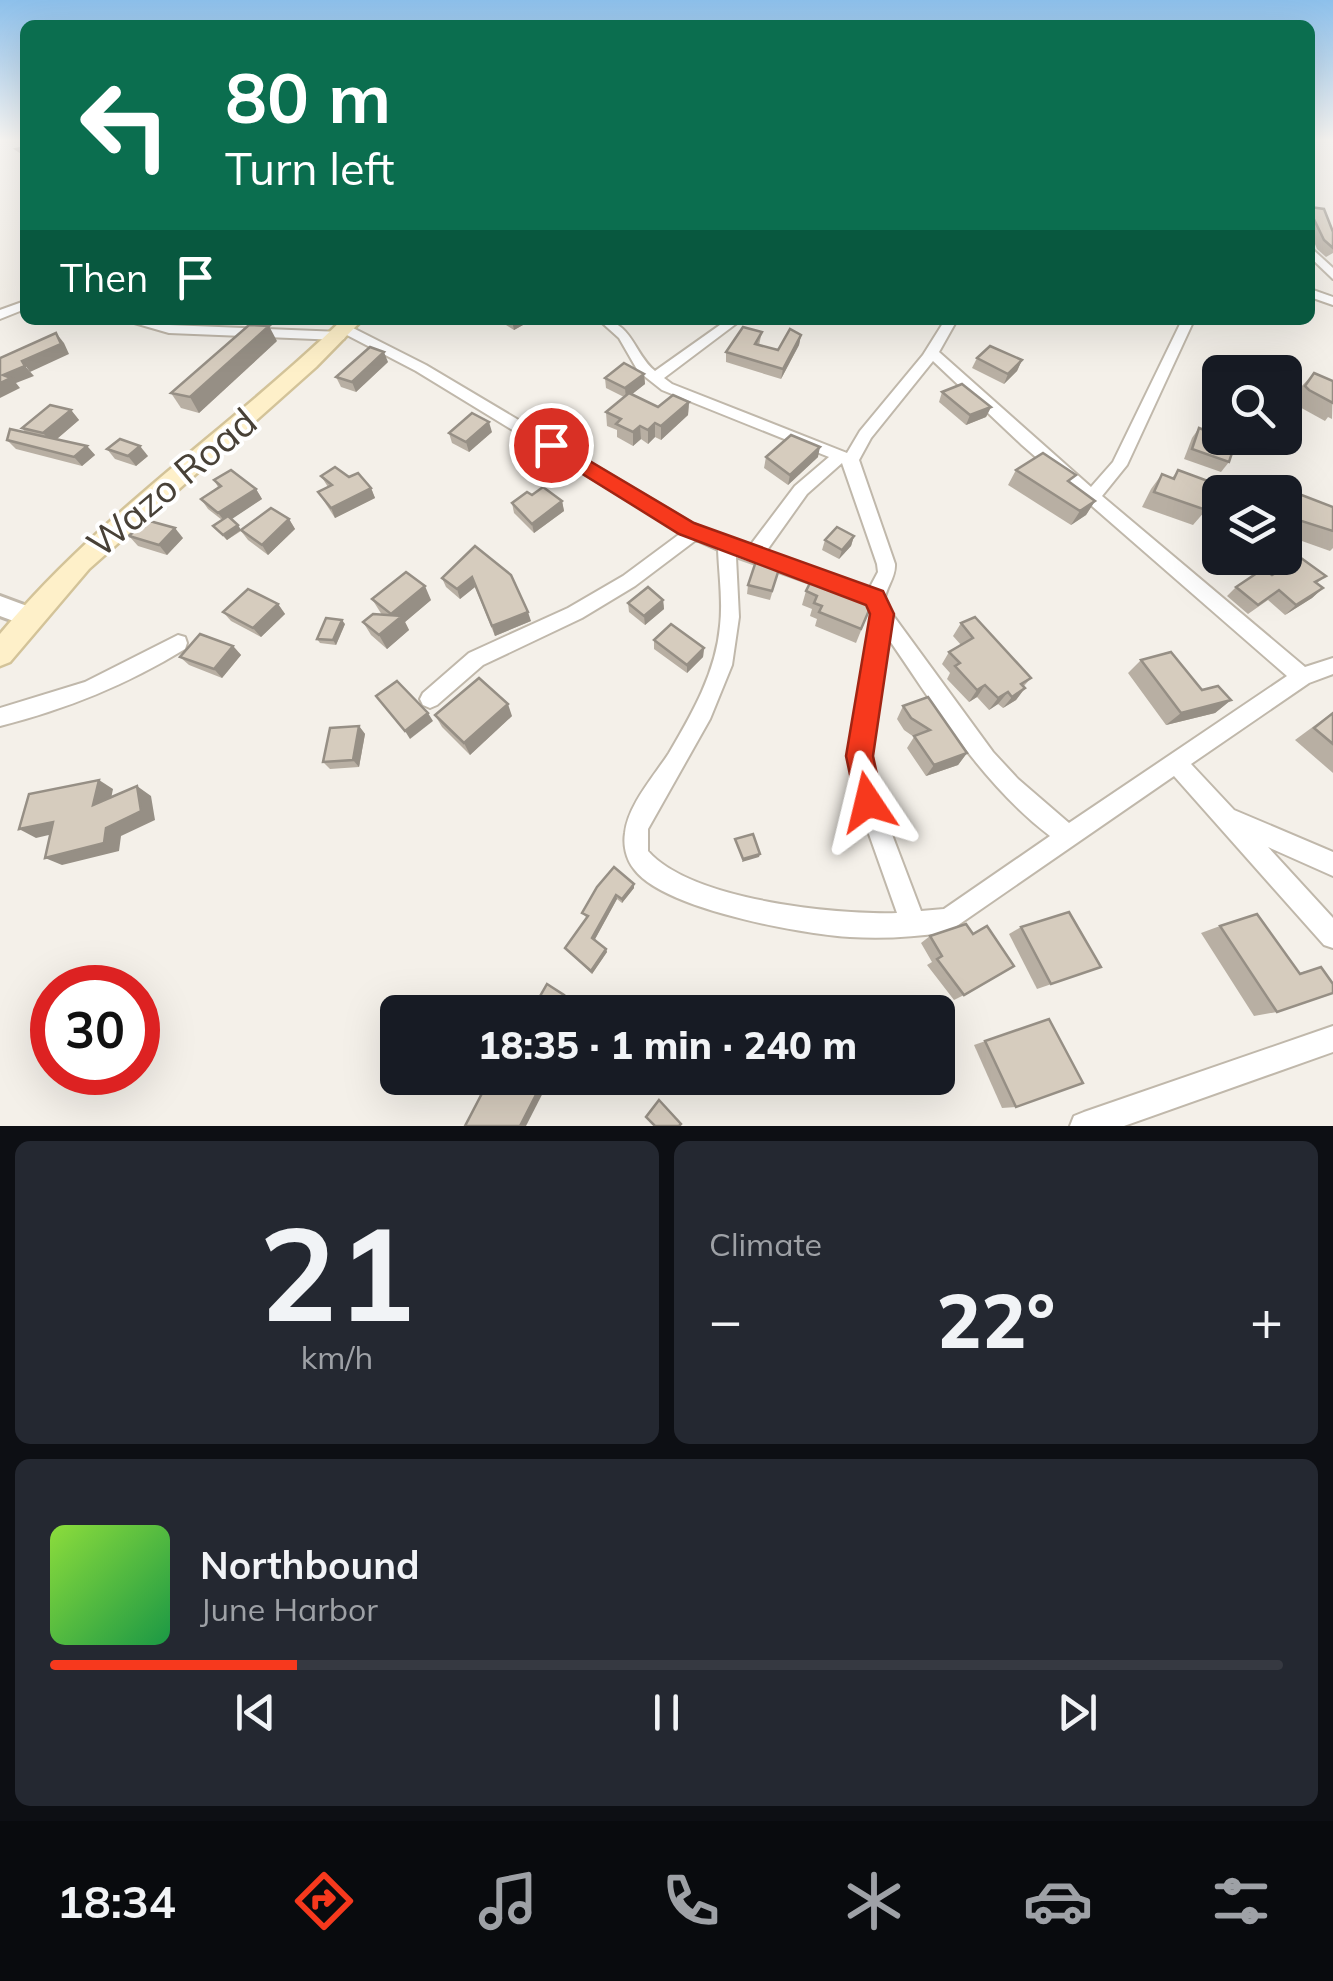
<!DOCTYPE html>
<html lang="en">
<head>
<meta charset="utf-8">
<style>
	body { margin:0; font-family:Mulish,sans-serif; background:#242831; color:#f1f3f6; height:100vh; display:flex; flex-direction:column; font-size:38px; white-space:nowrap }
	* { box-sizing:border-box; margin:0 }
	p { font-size:32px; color:#9ea1a6 }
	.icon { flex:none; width:55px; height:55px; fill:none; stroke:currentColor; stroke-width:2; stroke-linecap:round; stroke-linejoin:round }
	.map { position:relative; height:1126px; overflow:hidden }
	.details { display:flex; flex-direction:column; gap:15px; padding:15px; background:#0d0f14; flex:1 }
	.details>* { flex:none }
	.hud { position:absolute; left:20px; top:20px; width:1295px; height:305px; border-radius:15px; box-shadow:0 10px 40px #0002; background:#0b6e4f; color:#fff; overflow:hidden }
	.buttons { position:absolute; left:1202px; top:355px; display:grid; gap:20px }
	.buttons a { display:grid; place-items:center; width:100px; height:100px; border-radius:15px; background:#171b24; box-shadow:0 10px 40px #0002; font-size:50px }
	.speed { position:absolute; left:30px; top:965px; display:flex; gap:20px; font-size:50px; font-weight:700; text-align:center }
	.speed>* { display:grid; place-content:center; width:130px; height:130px; border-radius:50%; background:#171b24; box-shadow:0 10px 40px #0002; line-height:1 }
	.speed .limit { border:15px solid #d22; background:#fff; color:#111 }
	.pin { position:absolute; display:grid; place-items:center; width:85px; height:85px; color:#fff; margin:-42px; border:5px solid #fff; border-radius:50%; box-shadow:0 2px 10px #0007 }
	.me { position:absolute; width:110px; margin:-55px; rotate:350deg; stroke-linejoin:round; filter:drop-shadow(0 0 8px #0008) }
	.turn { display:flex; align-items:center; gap:35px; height:210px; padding:0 40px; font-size:45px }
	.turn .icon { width:130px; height:130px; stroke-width:2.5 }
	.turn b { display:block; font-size:70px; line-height:85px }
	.then { display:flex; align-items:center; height:95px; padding:0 40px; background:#0003; gap:20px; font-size:38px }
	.big { font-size:75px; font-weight:800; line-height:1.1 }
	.details .card { flex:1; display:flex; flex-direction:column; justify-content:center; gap:15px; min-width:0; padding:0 35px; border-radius:15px; background:#242831 }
	.details .dial { align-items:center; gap:0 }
	.dial b { font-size:130px; line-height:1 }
	.song { display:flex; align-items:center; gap:30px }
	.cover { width:120px; height:120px; border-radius:15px; background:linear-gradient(135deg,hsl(90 70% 55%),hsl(140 70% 35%)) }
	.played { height:10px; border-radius:5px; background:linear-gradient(90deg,#f7391d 20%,#363941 20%) }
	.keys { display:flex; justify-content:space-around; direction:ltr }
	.heat { display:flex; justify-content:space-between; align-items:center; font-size:55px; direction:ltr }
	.details .tiles { flex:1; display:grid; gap:15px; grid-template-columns:1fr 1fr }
	.card:last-child { grid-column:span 2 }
	.trip { position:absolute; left:380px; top:995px; width:575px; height:100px; border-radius:15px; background:#171b24; box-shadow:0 10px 40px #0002; font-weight:800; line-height:100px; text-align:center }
	.tabs { display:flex; height:160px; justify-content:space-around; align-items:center; background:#090b0e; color:#9ea1a6 }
	.tabs .icon { width:70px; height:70px }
	.tabs .current { color:#f7391d }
	.tabs b { font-size:45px; color:#f1f3f6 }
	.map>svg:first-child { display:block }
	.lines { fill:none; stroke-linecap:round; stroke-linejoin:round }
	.minor-casing { stroke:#c0b8ab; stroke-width:4 }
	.tertiary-casing { stroke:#c0b8ab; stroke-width:6 }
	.secondary-casing { stroke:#d3c399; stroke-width:5 }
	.minor { fill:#fff; fill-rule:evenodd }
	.tertiary { fill:#fff; fill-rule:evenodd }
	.secondary { fill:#fef0c9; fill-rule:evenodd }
	.wall { fill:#b8afa3 }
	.shaded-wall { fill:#968f85 }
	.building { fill:#d6ccbe; stroke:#968f85; stroke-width:2.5 }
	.route { fill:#f7391d; stroke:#a12513; stroke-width:2.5 }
	.labels { text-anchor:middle; stroke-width:8; stroke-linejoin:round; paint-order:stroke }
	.street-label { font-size:38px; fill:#484137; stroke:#fff }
</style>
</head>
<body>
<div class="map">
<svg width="1333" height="1126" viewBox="0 0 1333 1126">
	<rect width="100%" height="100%" fill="#f4f0e9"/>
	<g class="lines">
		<defs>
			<g id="minor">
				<polygon points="1310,247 1333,268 1333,279 1310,257"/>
				<polygon points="1310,289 1333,297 1333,305 1310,297"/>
				<polygon points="25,301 25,309 0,319 0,310"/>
				<path d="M124 320H147L169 325 341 332 337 329 339 326H349L426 365 692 523 749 547 795 486 829 457 662 390 638 371 619 338 599 320C632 320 633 353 655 371L727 320H741L664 378 672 384 847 453 860 431 923 355 945 320H957L939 352 1091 487 1113 462 1182 320H1194L1127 465 1102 496 1305 667 1333 658V674L1309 683 1191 764 1234 810 1333 852V876L1268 847 1333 918V948L1324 945 1174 776 948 932C915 937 883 939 850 937 801 934 663 909 634 869 626 859 623 845 625 833 628 805 654 776 669 753 692 714 716 672 720 626 723 601 719 575 718 550L696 540 635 586 582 618 483 665 437 705 430 708 423 705 420 699 423 693 469 653 568 608 623 576 681 533 416 371 345 334 344 339 339 340 169 333ZM933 361 1022 445 1287 676 1069 823 1018 779 993 752 884 603C885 588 896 578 895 564L859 460 871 438ZM842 463 877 564 878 572 869 589 765 553 807 494ZM736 557 866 603 873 616 848 756 858 803 897 913C835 915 691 900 648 851V829L710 719 732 665 739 617ZM888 638C937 709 981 783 1050 836L944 909 921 911 880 803 870 756Z"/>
				<path d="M178 635 185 637 187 643 185 649C126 685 67 709 0 726V708L85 682Z"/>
				<polygon points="1333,1026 1333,1052 1124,1126 1070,1126 1074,1116 1084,1112"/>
			</g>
			<polygon id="tertiary" points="0,596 35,609 39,616 35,623 27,626 0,616"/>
			<path id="secondary" d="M342 320H362L316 367 89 569 10 662 0 666V634C99 514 231 428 342 320Z"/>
		</defs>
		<use href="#minor" class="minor-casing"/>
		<use href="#tertiary" class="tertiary-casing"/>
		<use href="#secondary" class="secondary-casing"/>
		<use href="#minor" class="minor"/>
		<use href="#tertiary" class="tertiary"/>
		<use href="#secondary" class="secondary"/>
	</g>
	<g class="wall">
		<polygon points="1310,207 1333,232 1333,253 1326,257 1317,249 1310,232"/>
		<polygon points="498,320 532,320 514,330"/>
		<polygon points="762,332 759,345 778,350 801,335 799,345 781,379 726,362 726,352"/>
		<polygon points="277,341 199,413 181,408 171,393"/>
		<polygon points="977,358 1022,360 1017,371 1004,384 972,368"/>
		<polygon points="388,362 356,392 341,387 336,377"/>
		<polygon points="1314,373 1333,381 1332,419 1328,417 1325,421 1296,405 1292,402 1300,388"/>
		<polygon points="644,374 645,384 632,394 658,407 689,402 688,415 661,440 655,437 648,444 641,439 633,446 617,437 617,430 607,426 606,412 624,397 606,388 605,378"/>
		<polygon points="942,392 991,407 986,417 966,425 939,402"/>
		<polygon points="71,410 79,420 57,439 87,446 95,455 82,466 16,449 7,440 25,432 22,428"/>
		<polygon points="1199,428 1229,462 1221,472 1184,459 1192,438"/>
		<polygon points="492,432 469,452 452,443 449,433"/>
		<polygon points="107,449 148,456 136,466 115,459"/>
		<polygon points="766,457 818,457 788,485 764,468"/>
		<polygon points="1016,470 1071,483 1095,501 1086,515 1071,525 1008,485"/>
		<polygon points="1178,470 1206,510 1193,525 1142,507 1151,489 1162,474 1172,478"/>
		<polygon points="321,476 349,477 371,488 375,498 335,518 318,492 328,487"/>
		<polygon points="214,480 256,489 262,499 231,519 241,530 289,519 295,529 268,555 248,540 241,531 227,540 213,526 222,520 208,509 201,499 218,487"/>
		<polygon points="1299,494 1333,507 1333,548 1330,551 1285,535 1285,507"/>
		<polygon points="532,495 562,501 564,511 534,533 514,513 512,503"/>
		<polygon points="129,536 183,538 167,555 138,546"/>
		<polygon points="854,536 851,546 839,559 822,550 825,540"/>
		<polygon points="475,546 531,621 495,636 475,587 460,599 446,587 442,578"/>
		<polygon points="780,566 770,600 747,594 748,585"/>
		<polygon points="1272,575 1326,576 1317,583 1323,588 1312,598 1285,615 1268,600 1248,614 1227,596 1236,587"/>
		<polygon points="806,591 855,592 873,601 856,643 815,626 817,619 810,616 812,609 802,605"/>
		<polygon points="372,599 431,600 405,622 409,630 387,649 371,635 363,622 382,615"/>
		<polygon points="663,600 664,609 645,625 629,612 628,603"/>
		<polygon points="278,604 285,614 261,637 231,621 223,612"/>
		<polygon points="961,623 1031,678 1024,686 1025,688 1016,700 1003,708 998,704 989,710 977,697 969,702 947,679 950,673 942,664 949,652 961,645 953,636"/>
		<polygon points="345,624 336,645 320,643 317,639"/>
		<polygon points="654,640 704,648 703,657 687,673 654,649"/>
		<polygon points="233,646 241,655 222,678 189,665 180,657"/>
		<polygon points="1141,660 1202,690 1231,700 1215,713 1166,725 1128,673"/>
		<polygon points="903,706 967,753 958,765 926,776 907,748 914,737 904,730 897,719"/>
		<polygon points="1333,712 1333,773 1295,740"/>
		<polygon points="435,715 512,716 470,755 442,727"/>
		<polygon points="359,726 365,734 359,767 330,769 323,762"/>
		<polygon points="634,884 634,888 622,903 617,899 595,939 607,952 592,974 565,948 587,918 582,913"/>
		<polygon points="1220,926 1299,973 1321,967 1277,1012 1254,1016 1201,933"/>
		<polygon points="1021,927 1101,967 1037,989 1009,934"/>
		<polygon points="973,934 964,995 954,1000 927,965 932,962 921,943 930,936"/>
		<polygon points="1049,1019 1016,1107 1002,1108 974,1045"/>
	</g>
	<g class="shaded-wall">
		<polygon points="512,320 532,320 514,330"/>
		<polygon points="269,326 277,341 199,413 190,397"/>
		<polygon points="56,333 64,343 69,354 30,372 22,361"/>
		<polygon points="801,335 799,345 781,379 783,369"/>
		<polygon points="384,352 388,362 356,392 352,382"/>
		<polygon points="1022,360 1017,371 1004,384 1008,374"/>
		<polygon points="25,366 34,376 16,383 20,388 0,398 0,383 3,375"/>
		<polygon points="644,374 645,384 626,399 625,388"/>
		<polygon points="689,402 688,415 661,440 661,426"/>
		<polygon points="991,407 986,417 966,425 970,415"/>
		<polygon points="71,410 79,420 52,443 43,433"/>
		<polygon points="489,422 492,432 469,452 466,442"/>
		<polygon points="655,423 655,437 648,444 648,430"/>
		<polygon points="640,426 641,439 633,446 633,432"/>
		<polygon points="87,446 95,455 82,466 74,457"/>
		<polygon points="140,446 148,456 136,466 128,456"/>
		<polygon points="820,447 818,457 788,485 790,475"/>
		<polygon points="371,488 375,498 335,518 331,508"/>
		<polygon points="256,489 262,499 226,523 218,513"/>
		<polygon points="562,501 564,511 534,533 532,524"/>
		<polygon points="1095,501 1086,515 1071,525 1080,511"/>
		<polygon points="289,519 295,529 268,555 262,545"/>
		<polygon points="238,525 241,530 227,540 223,535"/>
		<polygon points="175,528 183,538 167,555 159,545"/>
		<polygon points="854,536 851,546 839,559 842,550"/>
		<polygon points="472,577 475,587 460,599 457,589"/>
		<polygon points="425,586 431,600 405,622 409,630 387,649 379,635 391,614"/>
		<polygon points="1323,588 1312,598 1285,615 1296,605"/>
		<polygon points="663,600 664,609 645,625 644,616"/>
		<polygon points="278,604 285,614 261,637 253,628"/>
		<polygon points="528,612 531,621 495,636 492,626"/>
		<polygon points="342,620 345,624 336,645 333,640"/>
		<polygon points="233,646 241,655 222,678 214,669"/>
		<polygon points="704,648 703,657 687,673 687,665"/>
		<polygon points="985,685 977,697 969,702 977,690"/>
		<polygon points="1025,688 1016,700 1003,708 1012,697"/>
		<polygon points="1008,692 998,704 989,710 998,698"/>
		<polygon points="1231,700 1215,713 1166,725 1181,713"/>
		<polygon points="508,704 512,716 470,755 464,743"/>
		<polygon points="428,713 433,721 410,739 405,731"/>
		<polygon points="359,726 365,734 359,767 353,760"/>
		<polygon points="967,753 958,765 926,776 934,765"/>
		<polygon points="99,780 113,789 108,814 93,805"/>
		<polygon points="137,786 151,796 155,820 121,836 119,851 62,865 45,858 106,828"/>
		<polygon points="53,822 70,830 36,838 19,829"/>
		<polygon points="760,854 759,857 742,862 743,859"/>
		<polygon points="634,884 634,888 622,903 622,899"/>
		<polygon points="616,895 617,899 594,941 592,938"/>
		<polygon points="606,949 607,952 592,974 591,971"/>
		<polygon points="564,995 567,998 559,1012 555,1012"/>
		<polygon points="541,1078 549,1081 526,1126 520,1126"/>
	</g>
	<g class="building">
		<polygon points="25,147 25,155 16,149"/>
		<polygon points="1310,207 1324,209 1333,232 1333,248 1324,240 1310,211"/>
		<polygon points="249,325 269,326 190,397 171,393"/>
		<polygon points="743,327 762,332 755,344 778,350 790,329 801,335 783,369 726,352"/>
		<polygon points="56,333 61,344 22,361 25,366 3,375 11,378 0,383 0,358"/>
		<polygon points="990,346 1022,360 1008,374 977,358"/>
		<polygon points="370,347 384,352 352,382 336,377"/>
		<polygon points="624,363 644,374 625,388 605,378"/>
		<polygon points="1314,373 1333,381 1333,403 1309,390 1305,386"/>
		<polygon points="962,384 991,407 970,415 942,392"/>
		<polygon points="629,393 658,407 673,395 689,402 661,426 655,423 648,430 640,426 633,432 616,424 621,419 606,412"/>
		<polygon points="50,405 71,410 43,433 22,428"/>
		<polygon points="472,413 489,422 466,442 449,433"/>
		<polygon points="1199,428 1220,436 1220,438 1236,441 1229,462 1192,449"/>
		<polygon points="10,429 87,446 74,457 7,440"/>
		<polygon points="791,435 820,447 790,475 766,457"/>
		<polygon points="120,439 140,446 128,456 107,449"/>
		<polygon points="1043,453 1076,475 1068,481 1095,501 1080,511 1016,470"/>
		<polygon points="335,467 349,477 358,473 371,488 331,508 318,492 332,485 321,476"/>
		<polygon points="231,470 256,489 218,513 201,499 221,486 214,480"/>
		<polygon points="1178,470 1216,484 1206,510 1154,492 1162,474 1174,479"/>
		<polygon points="543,487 562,501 532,524 512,503 527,492 532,495"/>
		<polygon points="1299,494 1333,507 1333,531 1292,518"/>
		<polygon points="271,508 289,519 262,545 241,530"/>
		<polygon points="228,516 238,525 223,535 213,526"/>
		<polygon points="146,520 175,528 159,545 129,536"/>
		<polygon points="837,527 854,536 842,550 825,540"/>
		<polygon points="475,546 511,575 528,612 492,626 472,577 457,589 442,578"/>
		<polygon points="757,558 780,566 772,591 748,585"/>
		<polygon points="1301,558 1326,576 1315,582 1323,588 1296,605 1279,590 1258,605 1236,587 1263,569 1272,575"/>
		<polygon points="406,572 425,586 391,614 372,599"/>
		<polygon points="813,577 856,588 855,592 873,601 861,629 819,612 822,606 814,603 817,596 806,591"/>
		<polygon points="648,587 663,600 644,616 628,603"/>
		<polygon points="248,589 278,604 253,628 223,612"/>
		<polygon points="373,614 402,616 379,635 363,622"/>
		<polygon points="975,617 1031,678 1021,684 1025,688 1012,697 1008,692 998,698 985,685 977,690 955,666 960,663 949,652 973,638 961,623"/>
		<polygon points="326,618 342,620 333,640 317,639"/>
		<polygon points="671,624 704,648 687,665 654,640"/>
		<polygon points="200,634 233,646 214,669 180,657"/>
		<polygon points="1171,652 1202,690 1218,686 1231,700 1181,713 1141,660"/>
		<polygon points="479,678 508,704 464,743 435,715"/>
		<polygon points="397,681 428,713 405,731 376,696"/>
		<polygon points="928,697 967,753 934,765 914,736 930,730 911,718 903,706"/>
		<polygon points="1333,713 1333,744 1314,728"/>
		<polygon points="359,726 353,760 323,762 330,728"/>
		<polygon points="99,780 93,805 137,786 141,811 106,828 104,843 45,858 53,822 19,829 29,794"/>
		<polygon points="753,834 760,854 743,859 735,839"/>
		<polygon points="614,867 634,884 622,899 616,895 592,938 606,949 591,971 565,948 588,916 582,913 597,887"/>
		<polygon points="1069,912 1101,967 1051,984 1021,927"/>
		<polygon points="1257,914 1300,974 1321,967 1333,984 1333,993 1277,1012 1220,926"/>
		<polygon points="966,924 973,934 987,926 1014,966 964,995 937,959 942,956 930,936"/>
		<polygon points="547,984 564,995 555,1012 531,1012"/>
		<polygon points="1049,1019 1083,1083 1016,1107 985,1041"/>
		<polygon points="490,1078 541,1078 544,1079 520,1126 465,1126"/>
		<polygon points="659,1100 681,1124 679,1126 655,1126 646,1117"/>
	</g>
	<linearGradient id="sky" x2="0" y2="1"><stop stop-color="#8dc0eb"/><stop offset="0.47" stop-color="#faf8f5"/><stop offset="1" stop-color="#faf8f5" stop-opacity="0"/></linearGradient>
	<rect width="1333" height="298" fill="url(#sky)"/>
	<polygon class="route" points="551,438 694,523 883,591 894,614 873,756 883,802 879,812 868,817 858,812 846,756 870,614 866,605 679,534 544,450 544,440"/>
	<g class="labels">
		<g class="street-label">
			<text transform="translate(172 483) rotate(-40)" y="13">Wazo Road</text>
		</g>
	</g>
</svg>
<div class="buttons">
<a><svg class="icon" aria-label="search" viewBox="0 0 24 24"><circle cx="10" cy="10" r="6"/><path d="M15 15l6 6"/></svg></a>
<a><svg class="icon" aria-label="layers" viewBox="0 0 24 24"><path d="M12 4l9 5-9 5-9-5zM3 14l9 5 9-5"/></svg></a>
</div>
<div class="speed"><div class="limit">30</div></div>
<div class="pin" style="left:551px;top:445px;background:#d93025"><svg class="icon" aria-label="arrive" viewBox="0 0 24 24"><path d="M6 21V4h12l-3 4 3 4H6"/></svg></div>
<svg class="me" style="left:868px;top:802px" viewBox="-20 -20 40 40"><path d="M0-17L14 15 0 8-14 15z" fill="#f7391d" stroke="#fff" stroke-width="4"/></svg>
<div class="trip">18:35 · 1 min · 240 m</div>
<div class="hud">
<div class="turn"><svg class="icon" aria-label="left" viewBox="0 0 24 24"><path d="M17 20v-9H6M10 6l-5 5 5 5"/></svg><div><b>80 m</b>Turn left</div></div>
<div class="then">Then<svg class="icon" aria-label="arrive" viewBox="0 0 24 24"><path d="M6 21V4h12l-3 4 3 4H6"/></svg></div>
</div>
</div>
<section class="details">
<div class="tiles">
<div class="card dial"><b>21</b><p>km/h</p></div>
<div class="card"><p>Climate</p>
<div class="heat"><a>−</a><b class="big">22°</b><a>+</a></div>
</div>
<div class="card">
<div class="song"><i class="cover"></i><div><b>Northbound</b><p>June Harbor</p></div></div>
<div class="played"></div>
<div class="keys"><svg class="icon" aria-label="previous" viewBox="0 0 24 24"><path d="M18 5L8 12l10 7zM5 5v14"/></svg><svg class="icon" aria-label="pause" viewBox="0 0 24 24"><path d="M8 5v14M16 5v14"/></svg><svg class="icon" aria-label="next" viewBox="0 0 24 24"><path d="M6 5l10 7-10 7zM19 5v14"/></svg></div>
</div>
</div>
</section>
<nav class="tabs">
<b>18:34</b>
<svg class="icon current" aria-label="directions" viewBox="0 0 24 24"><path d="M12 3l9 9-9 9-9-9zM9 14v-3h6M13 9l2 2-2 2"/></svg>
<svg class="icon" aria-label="music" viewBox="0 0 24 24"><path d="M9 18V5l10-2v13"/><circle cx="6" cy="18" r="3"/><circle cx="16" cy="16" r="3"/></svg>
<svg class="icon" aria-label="phone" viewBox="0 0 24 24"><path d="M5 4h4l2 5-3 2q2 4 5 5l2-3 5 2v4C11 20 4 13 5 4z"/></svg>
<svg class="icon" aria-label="climate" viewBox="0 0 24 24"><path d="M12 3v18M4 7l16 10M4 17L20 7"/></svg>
<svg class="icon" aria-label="car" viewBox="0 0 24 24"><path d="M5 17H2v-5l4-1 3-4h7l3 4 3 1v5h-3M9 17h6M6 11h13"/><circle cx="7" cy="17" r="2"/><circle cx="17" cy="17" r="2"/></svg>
<svg class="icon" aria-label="filters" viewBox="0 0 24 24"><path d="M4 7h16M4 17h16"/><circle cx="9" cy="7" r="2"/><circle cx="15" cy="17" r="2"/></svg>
</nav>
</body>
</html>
